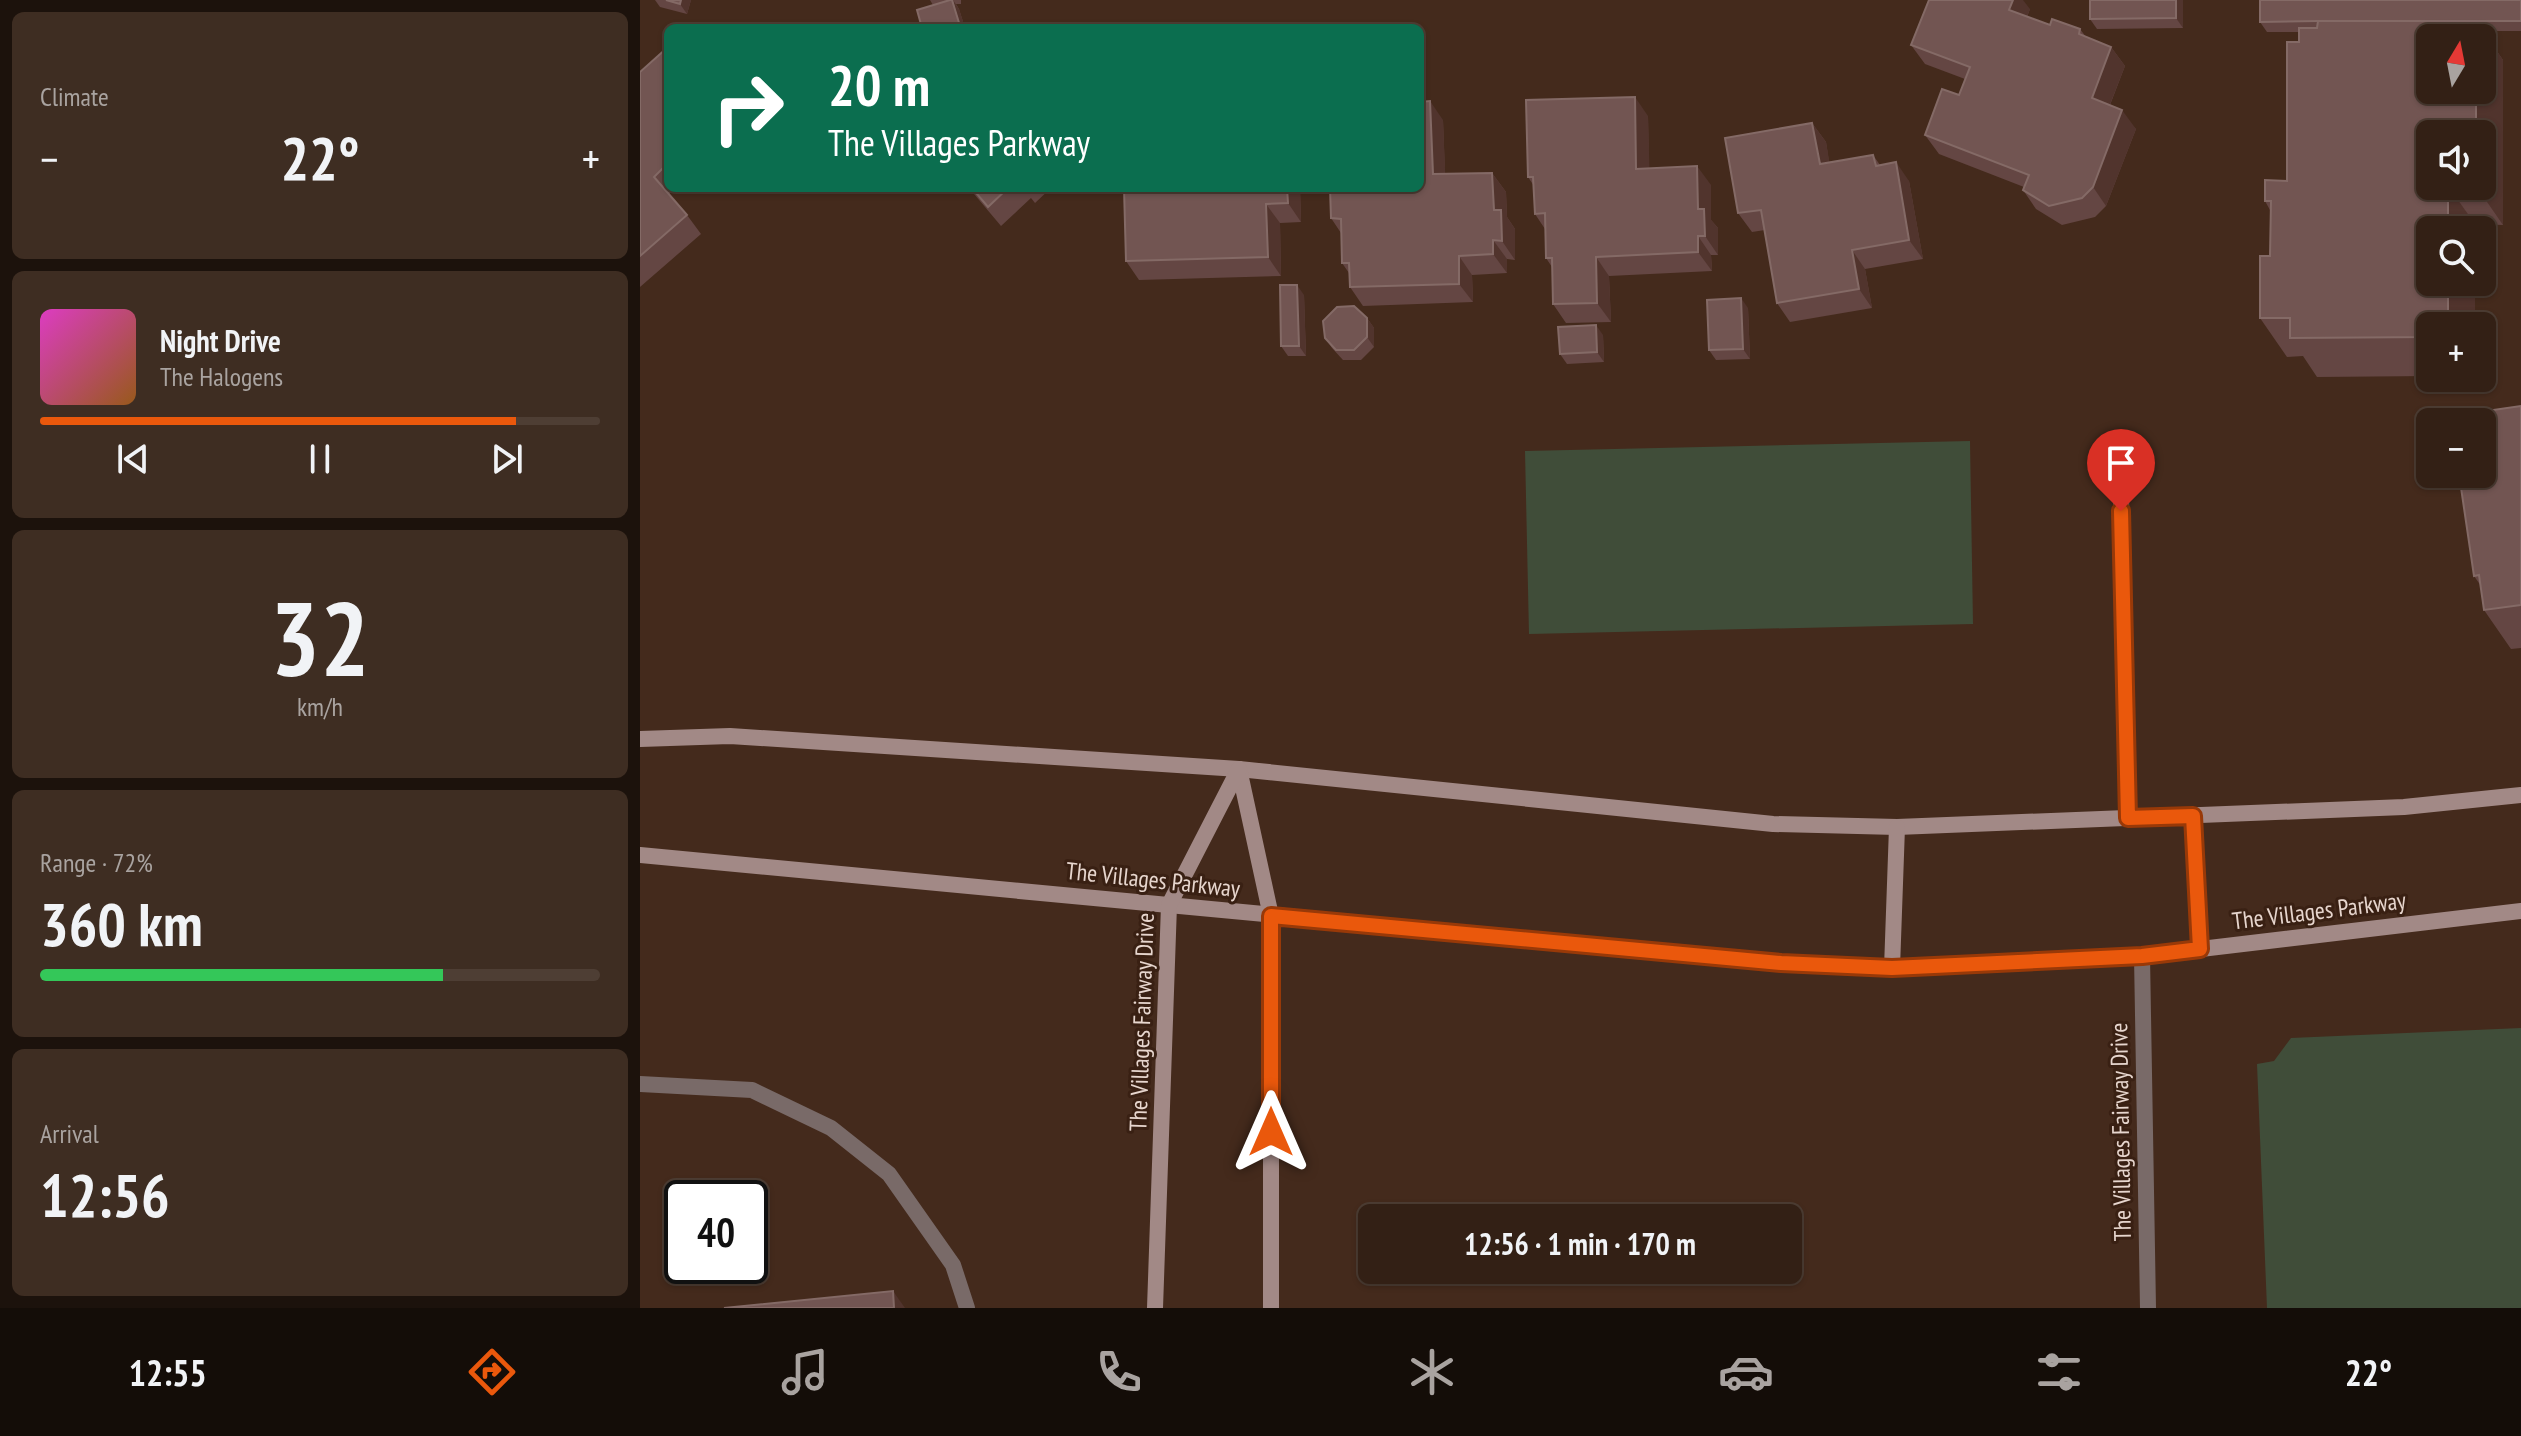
<!DOCTYPE html>
<html lang="en">
<head>
<meta charset="utf-8">
<style>
	body { margin:0; font-family:"PT Sans Narrow",sans-serif; background:#3e2d22; color:#f1f3f6; height:100vh; display:flex; flex-direction:column; font-size:30px; white-space:nowrap }
	* { box-sizing:border-box; margin:0 }
	p { font-size:26px; color:#a9a3a0 }
	.icon { flex:none; width:44px; height:44px; fill:none; stroke:currentColor; stroke-width:2; stroke-linecap:round; stroke-linejoin:round }
	.map { position:relative; flex:1; overflow:hidden }
	.panel { display:flex; flex-direction:column; gap:12px; padding:12px; background:#1c120c; width:640px }
	.panel>* { flex:none }
	.banner { position:absolute; left:24px; top:24px; width:760px; height:168px; border-radius:12px; box-shadow:0 2px 6px #0004,0 0 0 2px #4e3e34; background:#0b6e4f; color:#fff; overflow:hidden }
	.needle { width:52px; rotate:10deg }
	.tools { position:absolute; left:1776px; top:24px; display:grid; gap:16px }
	.tools a { display:grid; place-items:center; width:80px; height:80px; border-radius:12px; background:#332015; box-shadow:0 2px 6px #0004,0 0 0 2px #4e3e34; font-size:40px }
	.speed { position:absolute; left:24px; top:1180px; display:flex; gap:16px; font-size:40px; font-weight:700; text-align:center }
	.speed>* { display:grid; place-content:center; width:104px; height:104px; border-radius:50%; background:#332015; box-shadow:0 2px 6px #0004,0 0 0 2px #4e3e34; line-height:1 }
	.speed .limit { border:4px solid #111; border-radius:12px; background:#fff; color:#111 }
	.pin { position:absolute; display:grid; place-items:center; width:68px; height:68px; color:#fff; margin:-82px -34px; border-radius:50% 50% 50% 0; rotate:-45deg; box-shadow:0 0 8px #0007 }
	.pin .icon { rotate:45deg }
	.me { position:absolute; width:88px; margin:-44px; rotate:0deg; stroke-linejoin:round; filter:drop-shadow(0 0 6px #0008) }
	.turn { display:flex; align-items:center; gap:28px; height:168px; padding:0 32px; font-size:36px }
	.turn .icon { width:104px; height:104px; stroke-width:2.5 }
	.turn b { display:block; font-size:56px; line-height:68px }
	.big { font-size:60px; font-weight:700; line-height:1.1 }
	.panel .tile { flex:1; display:flex; flex-direction:column; justify-content:center; gap:12px; min-width:0; padding:0 28px; border-radius:12px; background:#3e2d22 }
	.panel .dial { align-items:center; gap:0 }
	.dial b { font-size:104px; line-height:1 }
	.song { display:flex; align-items:center; gap:24px }
	.cover { width:96px; height:96px; border-radius:12px; background:linear-gradient(135deg,hsl(310 70% 55%),hsl(30 70% 35%)) }
	.played { height:8px; border-radius:4px; background:linear-gradient(90deg,#ea580c 85%,#4e3e34 85%) }
	.keys { display:flex; justify-content:space-around; direction:ltr }
	.heat { display:flex; justify-content:space-between; align-items:center; font-size:44px; direction:ltr }
	.charge { height:12px; border-radius:6px; background:linear-gradient(90deg,#34c759 72%,#4e3e34 0) }
	.trip { position:absolute; left:718px; top:1204px; width:444px; height:80px; border-radius:12px; background:#332015; box-shadow:0 2px 6px #0004,0 0 0 2px #4e3e34; font-weight:700; line-height:80px; text-align:center }
	.dock { display:flex; height:128px; justify-content:space-around; align-items:center; background:#140d08; color:#a9a3a0 }
	.dock .icon { width:56px; height:56px }
	.dock .on { color:#ea580c }
	.dock b { font-size:36px; color:#f1f3f6 }
	main { display:flex; flex:1; min-height:0 }
	.map>svg:first-child { display:block }
	.garden { fill:#404d39 }
	.lines { fill:none; stroke-linecap:round; stroke-linejoin:round }
	.lane { stroke:#796a68; stroke-width:16 }
	.street { stroke:#796a68; stroke-width:16 }
	.secondary { stroke:#a28986; stroke-width:16 }
	.wall { fill:#644643 }
	.shaded-wall { fill:#51342d }
	.building { fill:#725552; stroke:#846a66; stroke-width:2 }
	.route-casing { stroke:#983908; stroke-width:20 }
	.route { stroke:#ea580c; stroke-width:14 }
	.labels { text-anchor:middle; stroke-width:6; stroke-linejoin:round; paint-order:stroke }
	.street-label { font-size:24px; fill:#e7d6ce; stroke:#392013 }
</style>
</head>
<body>
<main>
<section class="panel">
<div class="tile"><p>Climate</p>
<div class="heat"><a>−</a><b class="big">22°</b><a>+</a></div>
</div>
<div class="tile">
<div class="song"><i class="cover"></i><div><b>Night Drive</b><p>The Halogens</p></div></div>
<div class="played"></div>
<div class="keys"><svg class="icon" aria-label="previous" viewBox="0 0 24 24"><path d="M18 5L8 12l10 7zM5 5v14"/></svg><svg class="icon" aria-label="pause" viewBox="0 0 24 24"><path d="M8 5v14M16 5v14"/></svg><svg class="icon" aria-label="next" viewBox="0 0 24 24"><path d="M6 5l10 7-10 7zM19 5v14"/></svg></div>
</div>
<div class="tile dial"><b>32</b><p>km/h</p></div>
<div class="tile"><p>Range · 72%</p><b class="big">360 km</b><div class="charge"></div></div>
<div class="tile"><p>Arrival</p><b class="big">12:56</b></div>
</section>
<div class="map">
<svg width="1881" height="1308" viewBox="0 0 1881 1308">
	<rect width="100%" height="100%" fill="#442a1c"/>
	<g class="garden">
		<polygon points="1330,441 1333,624 889,634 885,451"/>
		<polygon points="1881,1028 1881,1308 1627,1308 1617,1064 1634,1061 1651,1038"/>
	</g>
	<g class="lines">
		<polyline class="lane" points="1480,450 1488,818"/>
		<g class="street">
			<polyline points="1502,956 1508,1308"/>
			<polyline points="0,1084 112,1090 191,1128 249,1174 313,1265 327,1308"/>
		</g>
		<g class="secondary">
			<polyline points="0,739 90,736 599,769 1133,824 1257,827 1764,807 1881,795"/>
			<polyline points="599,769 631,916 631,1308"/>
			<polyline points="1553,816 1560,949"/>
			<polyline points="0,855 1141,963 1252,968 1502,956 1881,911"/>
			<polyline points="1252,968 1257,827"/>
			<polyline points="515,1308 529,905 599,769"/>
		</g>
	</g>
	<g class="wall">
		<polygon points="15,0 51,0 47,14 20,7"/>
		<polygon points="290,0 321,0 321,4 316,4 319,9 325,28 282,28 295,5 293,5"/>
		<polygon points="1543,0 1543,28 1457,29 1450,19"/>
		<polygon points="1881,0 1881,31 1843,31 1863,60 1863,225 1835,224 1790,282 1835,282 1835,326 1790,326 1790,376 1677,377 1663,356 1647,357 1620,318 1630,256 1630,210 1625,201 1647,181 1659,42 1659,32 1627,32 1620,22"/>
		<polygon points="1390,9 1387,17 1410,25 1440,29 1446,37 1471,47 1485,66 1470,105 1496,129 1466,206 1455,217 1422,225 1396,209 1383,190 1384,187 1299,154 1285,135 1319,95 1325,79 1285,64 1271,45"/>
		<polygon points="28,47 28,188 35,188 29,194 47,215 61,234 0,287 0,72"/>
		<polygon points="1008,116 1009,168 1071,185 1071,220 1078,228 1078,255 1071,255 1072,271 969,276 971,322 926,323 913,304 912,267 906,258 905,229 895,214 894,186 888,177"/>
		<polygon points="803,120 805,174 852,173 866,192 867,217 875,229 875,260 867,259 867,273 832,275 833,302 723,306 710,287 709,273 702,263 701,233 691,218 690,194 686,188 780,188"/>
		<polygon points="1172,123 1186,142 1189,162 1233,155 1240,165 1269,181 1283,259 1225,269 1232,308 1150,322 1137,303 1125,230 1112,232 1098,213"/>
		<polygon points="329,188 411,188 395,203 391,198 361,226"/>
		<polygon points="484,188 660,188 661,222 640,223 641,276 499,280 486,261"/>
		<polygon points="664,295 666,356 648,356 641,346"/>
		<polygon points="1108,308 1110,359 1076,360 1069,350"/>
		<polygon points="727,318 734,328 734,347 721,360 703,360 692,348 685,338"/>
		<polygon points="963,335 964,362 927,364 920,354"/>
		<polygon points="1881,406 1881,648 1871,649 1844,610 1841,586 1834,576"/>
	</g>
	<g class="shaded-wall">
		<polygon points="41,0 51,0 47,14 40,4"/>
		<polygon points="313,0 319,9 325,28 321,28 320,26"/>
		<polygon points="1373,0 1383,0 1390,9 1382,29 1369,10"/>
		<polygon points="1536,0 1543,0 1543,28 1536,18"/>
		<polygon points="1836,21 1863,60 1863,225 1836,186 1842,186 1842,134 1836,134 1836,90 1842,90 1842,38 1836,38"/>
		<polygon points="1471,47 1485,66 1465,117 1452,98"/>
		<polygon points="995,97 1008,116 1010,188 996,169"/>
		<polygon points="790,101 803,120 806,193 793,174"/>
		<polygon points="1482,110 1496,129 1466,206 1453,187"/>
		<polygon points="1172,123 1186,142 1193,183 1180,164"/>
		<polygon points="1256,162 1269,181 1283,259 1269,240"/>
		<polygon points="1057,166 1071,185 1071,220 1078,228 1078,255 1065,236 1058,209"/>
		<polygon points="852,173 866,192 867,217 875,229 875,260 862,241 854,210"/>
		<polygon points="1808,186 1835,224 1835,230 1808,230"/>
		<polygon points="647,188 660,188 661,222 648,203"/>
		<polygon points="626,204 640,223 641,276 628,257"/>
		<polygon points="1058,236 1071,255 1072,271 1058,252"/>
		<polygon points="853,240 867,259 867,273 853,254"/>
		<polygon points="1212,250 1225,269 1232,308 1219,289"/>
		<polygon points="819,256 832,275 833,302 819,284"/>
		<polygon points="956,257 969,276 971,322 957,303"/>
		<rect x="1808" y="282" width="27" height="44"/>
		<polygon points="657,285 664,295 666,356 659,346"/>
		<polygon points="1101,298 1108,308 1110,359 1103,349"/>
		<polygon points="727,318 734,328 734,347 727,337"/>
		<polygon points="956,325 963,335 964,362 957,352"/>
		<polygon points="253,1291 265,1308 254,1308"/>
	</g>
	<g class="building">
		<polygon points="26,0 41,0 40,4"/>
		<polygon points="310,0 312,0 320,26 314,28 282,28 277,10"/>
		<polygon points="1289,0 1373,0 1369,10 1410,25 1412,19 1440,29 1439,34 1471,47 1452,98 1482,110 1453,187 1442,198 1409,206 1383,190 1389,175 1285,135 1302,89 1319,95 1330,67 1271,45"/>
		<polygon points="1450,0 1536,0 1536,18 1450,19"/>
		<polygon points="1620,0 1881,0 1881,21 1678,21 1620,22"/>
		<polygon points="1678,21 1836,21 1836,38 1790,38 1790,90 1836,90 1836,134 1790,134 1790,186 1808,186 1808,230 1790,230 1790,282 1808,282 1808,326 1790,326 1790,337 1650,338 1650,318 1620,318 1620,256 1630,256 1631,201 1625,201 1625,180 1647,181 1647,42 1659,42 1659,28 1677,28"/>
		<polygon points="28,47 28,163 14,177 47,215 0,256 0,72"/>
		<polygon points="995,97 996,169 1057,166 1058,209 1064,209 1065,236 1058,236 1058,252 956,257 957,303 913,304 912,258 906,258 905,213 895,214 893,177 888,177 886,100"/>
		<polygon points="790,101 793,174 852,173 854,210 861,210 862,241 853,240 853,254 819,256 819,284 710,287 709,263 702,263 701,219 691,218 690,188 780,188 780,102"/>
		<polygon points="1172,123 1180,164 1233,155 1236,166 1256,162 1269,240 1212,250 1219,289 1137,303 1121,210 1098,213 1085,138"/>
		<polygon points="332,188 368,188 348,207"/>
		<polygon points="484,188 647,188 648,203 626,204 628,257 486,261"/>
		<polygon points="640,285 657,285 659,346 641,346"/>
		<polygon points="1101,298 1103,349 1069,350 1067,300"/>
		<polygon points="714,306 727,318 727,337 714,350 696,350 685,338 683,321 697,307"/>
		<polygon points="956,325 957,352 920,354 918,327"/>
		<polygon points="1881,406 1881,605 1844,610 1839,575 1834,576 1819,474 1842,474 1842,422 1812,422 1811,416"/>
		<polygon points="253,1291 254,1308 84,1308"/>
	</g>
	<g class="lines">
		<defs>
			<polyline id="route" points="631,1132 631,916 1141,963 1252,968 1502,956 1560,949 1553,816 1488,818 1481,511"/>
		</defs>
		<use href="#route" class="route-casing"/>
		<use href="#route" class="route"/>
	</g>
	<g class="labels">
		<g class="street-label">
			<text transform="translate(513 880) rotate(6)" y="8">The Villages Parkway</text>
			<text transform="translate(1679 911) rotate(-7)" y="8">The Villages Parkway</text>
			<text transform="translate(502 1022) rotate(-88)" y="8">The Villages Fairway Drive</text>
			<text transform="translate(1481 1132) rotate(-91)" y="8">The Villages Fairway Drive</text>
		</g>
	</g>
</svg>
<div class="tools">
<a><svg class="needle" viewBox="-14 -14 28 28"><path d="M0-13l5 13h-10z" fill="#e53935"/><path d="M0 13l5-13h-10z" fill="#a9a3a0"/></svg></a>
<a><svg class="icon" aria-label="sound" viewBox="0 0 24 24"><path d="M4 9h4l5-4v14l-5-4H4zM17 9q2 3 0 6"/></svg></a>
<a><svg class="icon" aria-label="search" viewBox="0 0 24 24"><circle cx="10" cy="10" r="6"/><path d="M15 15l6 6"/></svg></a>
<a>+</a>
<a>−</a>
</div>
<div class="speed"><div class="limit">40</div></div>
<div class="pin" style="left:1481px;top:511px;background:#d93025"><svg class="icon" aria-label="arrive" viewBox="0 0 24 24"><path d="M6 21V4h12l-3 4 3 4H6"/></svg></div>
<svg class="me" style="left:631px;top:1132px" viewBox="-20 -20 40 40"><path d="M0-17L14 15 0 8-14 15z" fill="#ea580c" stroke="#fff" stroke-width="4"/></svg>
<div class="trip">12:56 · 1 min · 170 m</div>
<div class="banner">
<div class="turn"><svg class="icon" aria-label="right" viewBox="0 0 24 24"><path d="M7 20v-9h11M14 6l5 5-5 5"/></svg><div><b>20 m</b>The Villages Parkway</div></div>
</div>
</div>
</main>
<nav class="dock">
<b>12:55</b>
<svg class="icon on" aria-label="directions" viewBox="0 0 24 24"><path d="M12 3l9 9-9 9-9-9zM9 14v-3h6M13 9l2 2-2 2"/></svg>
<svg class="icon" aria-label="music" viewBox="0 0 24 24"><path d="M9 18V5l10-2v13"/><circle cx="6" cy="18" r="3"/><circle cx="16" cy="16" r="3"/></svg>
<svg class="icon" aria-label="phone" viewBox="0 0 24 24"><path d="M5 4h4l2 5-3 2q2 4 5 5l2-3 5 2v4C11 20 4 13 5 4z"/></svg>
<svg class="icon" aria-label="climate" viewBox="0 0 24 24"><path d="M12 3v18M4 7l16 10M4 17L20 7"/></svg>
<svg class="icon" aria-label="car" viewBox="0 0 24 24"><path d="M5 17H2v-5l4-1 3-4h7l3 4 3 1v5h-3M9 17h6M6 11h13"/><circle cx="7" cy="17" r="2"/><circle cx="17" cy="17" r="2"/></svg>
<svg class="icon" aria-label="filters" viewBox="0 0 24 24"><path d="M4 7h16M4 17h16"/><circle cx="9" cy="7" r="2"/><circle cx="15" cy="17" r="2"/></svg>
<b>22°</b>
</nav>
</body>
</html>
